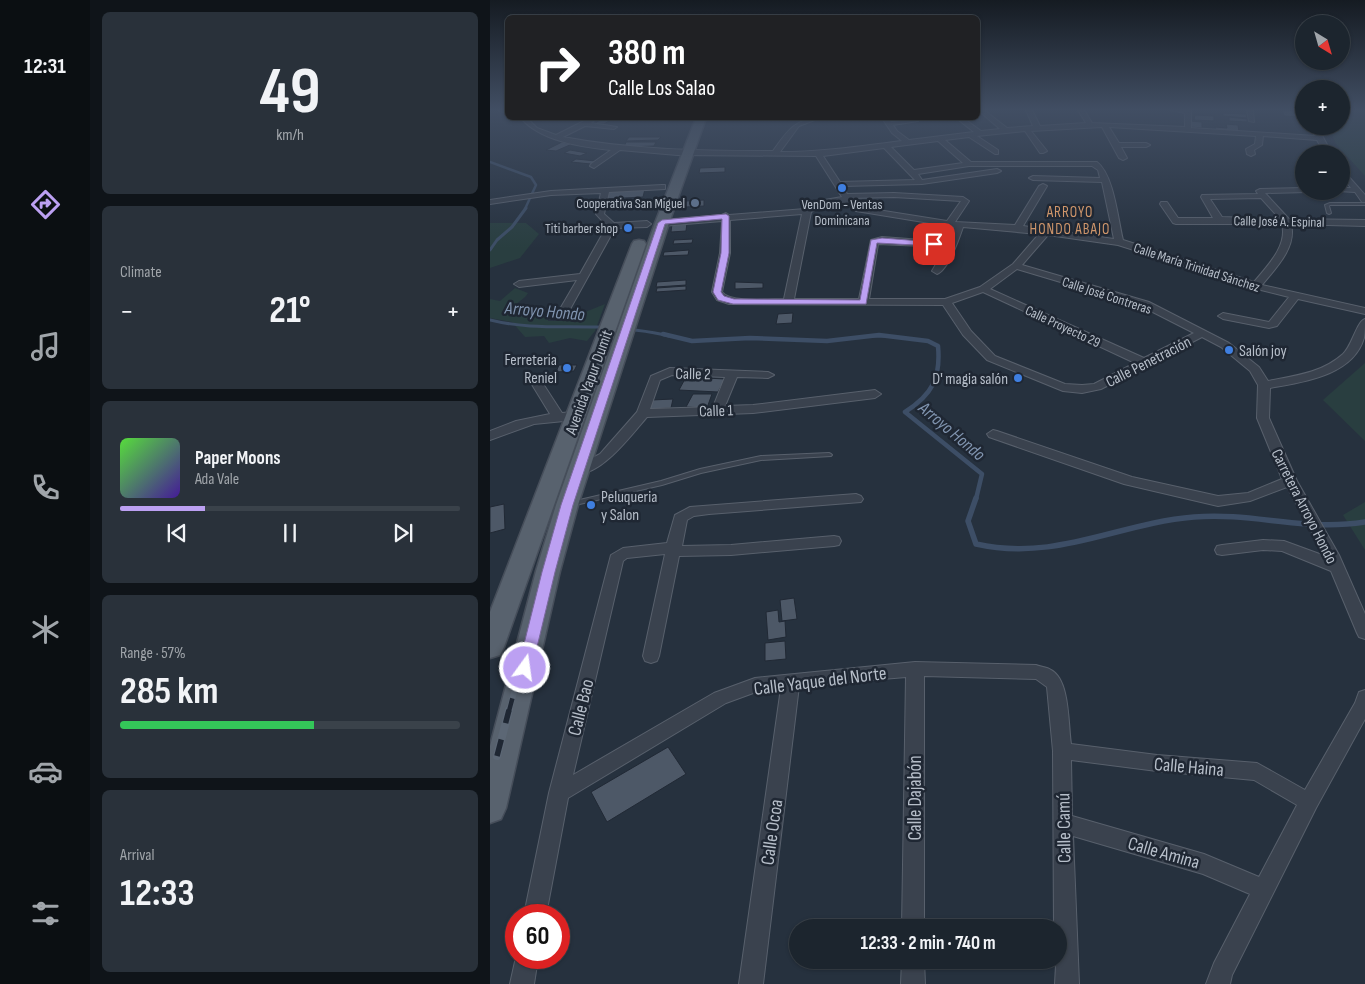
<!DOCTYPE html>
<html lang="en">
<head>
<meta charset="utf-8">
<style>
	body { margin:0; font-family:"Sofia Sans Condensed",sans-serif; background:#29313a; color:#f1f3f6; height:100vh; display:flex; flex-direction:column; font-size:19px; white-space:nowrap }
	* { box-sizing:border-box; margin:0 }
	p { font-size:16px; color:#a0a5aa }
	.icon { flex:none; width:28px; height:28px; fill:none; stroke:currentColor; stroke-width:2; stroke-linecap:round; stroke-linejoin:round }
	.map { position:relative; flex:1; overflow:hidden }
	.side { display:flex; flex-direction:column; gap:12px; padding:12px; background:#0f1419; width:400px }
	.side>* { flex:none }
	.guide { position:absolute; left:15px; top:15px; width:475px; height:105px; border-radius:8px; box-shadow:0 1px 4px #0004,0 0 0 1px #3a424a; background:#202124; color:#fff; overflow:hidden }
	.needle { width:32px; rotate:143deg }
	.controls { position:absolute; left:805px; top:15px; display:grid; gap:10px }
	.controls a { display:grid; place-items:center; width:55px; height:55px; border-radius:50%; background:#1c252e; box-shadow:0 1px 4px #0004,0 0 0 1px #3a424a; font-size:25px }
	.speed { position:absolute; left:15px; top:904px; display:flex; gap:10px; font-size:25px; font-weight:700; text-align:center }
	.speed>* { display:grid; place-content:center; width:65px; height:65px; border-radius:50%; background:#1c252e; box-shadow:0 1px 4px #0004,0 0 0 1px #3a424a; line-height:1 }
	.speed .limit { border:8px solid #d22; background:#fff; color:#111 }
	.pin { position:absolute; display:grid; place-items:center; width:42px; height:42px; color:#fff; margin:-21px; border-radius:10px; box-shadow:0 2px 8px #0006 }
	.me { position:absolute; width:55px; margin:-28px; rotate:14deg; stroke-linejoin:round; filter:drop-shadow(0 0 4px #0008) }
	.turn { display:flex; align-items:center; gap:18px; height:105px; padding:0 20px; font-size:22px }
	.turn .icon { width:65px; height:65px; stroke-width:2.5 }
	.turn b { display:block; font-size:35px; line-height:42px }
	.big { font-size:38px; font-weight:700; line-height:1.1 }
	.side .widget { flex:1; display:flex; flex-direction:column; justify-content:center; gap:8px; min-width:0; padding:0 18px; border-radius:8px; background:#29313a }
	.side .dial { align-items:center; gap:0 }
	.dial b { font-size:65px; line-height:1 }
	.song { display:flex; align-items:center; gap:15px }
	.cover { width:60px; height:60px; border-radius:8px; background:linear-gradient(135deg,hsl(110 70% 55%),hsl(260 70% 35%)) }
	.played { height:5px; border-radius:2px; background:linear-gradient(90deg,#bca0f2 25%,#3a424a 25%) }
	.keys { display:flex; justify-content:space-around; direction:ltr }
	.heat { display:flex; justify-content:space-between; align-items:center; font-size:28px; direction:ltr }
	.charge { height:8px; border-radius:4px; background:linear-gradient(90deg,#34c759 57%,#3a424a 0) }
	.trip { position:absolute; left:299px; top:919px; width:278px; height:50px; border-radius:25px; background:#1c252e; box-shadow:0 1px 4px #0004,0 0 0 1px #3a424a; font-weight:700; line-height:50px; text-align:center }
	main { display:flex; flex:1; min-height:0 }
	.menu { display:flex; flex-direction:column; width:90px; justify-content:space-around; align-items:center; background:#0b0f12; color:#a0a5aa }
	.menu .icon { width:35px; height:35px }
	.menu .on { color:#bca0f2 }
	.menu b { font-size:22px; color:#f1f3f6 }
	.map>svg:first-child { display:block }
	.green { fill:#293e40 }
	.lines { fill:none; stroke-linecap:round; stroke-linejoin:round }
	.stream-far3 { stroke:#3d4e66; stroke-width:2.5 }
	.stream-far2 { stroke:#3d4e66; stroke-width:3 }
	.stream-far1 { stroke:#3d4e66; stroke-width:4.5 }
	.stream { stroke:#3d4e66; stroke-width:5.5 }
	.building { fill:#4d5867; stroke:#212935 }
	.lane-casing { stroke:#58606c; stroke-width:2 }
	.street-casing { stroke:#58606c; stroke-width:2 }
	.primary-casing { stroke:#464e5a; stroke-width:3 }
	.lane { fill:#3a424e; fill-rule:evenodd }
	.street { fill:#3a424e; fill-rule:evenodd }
	.primary { fill:#58626e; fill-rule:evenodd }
	.rail-far1-casing { stroke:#5c6775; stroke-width:6 }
	.rail-casing { stroke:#5c6775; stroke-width:8 }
	.rail-far1 { stroke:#1f2733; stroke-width:4.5; stroke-dasharray:13; stroke-linecap:butt }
	.rail { stroke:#1f2733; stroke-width:5.5; stroke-dasharray:17; stroke-linecap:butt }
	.route { fill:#bca0f2; stroke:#7a689d }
	.shop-dot { fill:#3f7fe0; stroke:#1f2733; stroke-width:2 }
	.service-dot { fill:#5c6f8a; stroke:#1f2733; stroke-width:2 }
	.labels { text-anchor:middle; stroke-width:5; stroke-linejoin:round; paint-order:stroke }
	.far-poi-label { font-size:14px; fill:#b6bec9; stroke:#1f2733; text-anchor:end }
	.far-street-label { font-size:14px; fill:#b6bec9; stroke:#1f2733 }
	.far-neighbourhood-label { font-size:15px; letter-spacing:1px; fill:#cf966b; stroke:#1f2733 }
	.poi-label { font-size:16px; fill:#b6bec9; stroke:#1f2733; text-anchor:start }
	.street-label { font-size:16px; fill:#b6bec9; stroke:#1f2733 }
	.water-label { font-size:18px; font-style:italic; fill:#8094af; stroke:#1f2733 }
	.near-street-label { font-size:19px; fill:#b6bec9; stroke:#1f2733 }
</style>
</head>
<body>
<main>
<nav class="menu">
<b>12:31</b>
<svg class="icon on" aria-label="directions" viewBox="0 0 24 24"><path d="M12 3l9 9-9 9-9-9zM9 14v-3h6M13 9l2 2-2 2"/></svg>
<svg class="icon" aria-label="music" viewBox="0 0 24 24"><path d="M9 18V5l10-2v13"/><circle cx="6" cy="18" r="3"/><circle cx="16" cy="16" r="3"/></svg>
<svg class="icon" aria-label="phone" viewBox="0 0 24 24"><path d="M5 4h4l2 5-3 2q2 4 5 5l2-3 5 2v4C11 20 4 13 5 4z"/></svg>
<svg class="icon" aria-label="climate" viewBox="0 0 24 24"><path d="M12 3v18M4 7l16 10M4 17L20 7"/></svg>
<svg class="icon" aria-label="car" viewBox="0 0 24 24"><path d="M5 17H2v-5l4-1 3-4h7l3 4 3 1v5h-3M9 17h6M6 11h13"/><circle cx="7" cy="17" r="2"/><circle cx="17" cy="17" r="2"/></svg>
<svg class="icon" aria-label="filters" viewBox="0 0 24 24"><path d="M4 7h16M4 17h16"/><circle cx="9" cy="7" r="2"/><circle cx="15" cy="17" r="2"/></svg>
</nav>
<section class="side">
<div class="widget dial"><b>49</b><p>km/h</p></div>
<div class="widget"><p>Climate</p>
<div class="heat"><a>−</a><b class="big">21°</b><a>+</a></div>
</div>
<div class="widget">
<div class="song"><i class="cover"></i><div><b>Paper Moons</b><p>Ada Vale</p></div></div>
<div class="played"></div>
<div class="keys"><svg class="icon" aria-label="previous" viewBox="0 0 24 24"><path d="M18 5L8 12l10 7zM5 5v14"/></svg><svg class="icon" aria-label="pause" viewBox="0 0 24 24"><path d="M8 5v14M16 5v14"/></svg><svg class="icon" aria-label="next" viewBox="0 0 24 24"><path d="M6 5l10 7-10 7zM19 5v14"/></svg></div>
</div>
<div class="widget"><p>Range · 57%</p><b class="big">285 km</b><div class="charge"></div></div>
<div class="widget"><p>Arrival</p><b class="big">12:33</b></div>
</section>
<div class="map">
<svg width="875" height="984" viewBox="0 0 875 984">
	<rect width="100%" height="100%" fill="#26313e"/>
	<g class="green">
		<polygon points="851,110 875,110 875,176 846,144 838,126 851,126"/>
		<polygon points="0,223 36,223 49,234 30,258 0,268"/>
		<path d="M25 288 38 293C35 299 28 301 24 307L47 311 59 317 58 321H73L115 304 105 331 97 341 80 338 59 343 54 336 35 337 22 322 0 318V299L10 301Z"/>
		<polygon points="875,363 875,441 833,400"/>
		<polygon points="875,502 875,550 853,515"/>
	</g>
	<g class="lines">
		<polyline class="stream-far3" points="0,162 41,177 46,185 35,209"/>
		<g class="stream-far2">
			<polyline points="0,250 7,240 22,227 36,208"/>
			<path d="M0 320C36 329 70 326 107 327 131 328 155 330 179 336"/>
			<polyline points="383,336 394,336"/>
		</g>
		<path class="stream-far1" d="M173 334 202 341 260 338 337 341 389 335 438 341 448 346C451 378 442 395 415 412L492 474 486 499"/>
		<path class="stream" d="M486 498 478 521 486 544C567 562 628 523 704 517 763 512 814 532 875 522"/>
	</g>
	<g class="building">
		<polygon points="792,110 808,111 809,117 794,116"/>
		<polygon points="733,113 756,114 757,118 733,116"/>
		<polygon points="705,115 724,116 724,121 704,120"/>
		<polygon points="739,117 757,119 757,122 739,121"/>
		<polygon points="113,118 124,118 114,124 104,124"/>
		<polygon points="700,121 712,122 712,128 700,127"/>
		<polygon points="736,124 748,125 749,132 726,131 725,127 737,128"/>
		<polygon points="139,137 171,137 168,140 136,141"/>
		<polygon points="72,142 82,144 66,151 56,150"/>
		<polygon points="136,142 166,142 164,146 134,147"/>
		<polygon points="80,150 97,153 90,156 74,153"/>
		<polygon points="86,159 106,161 101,164 81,162"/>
		<polygon points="235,167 235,172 209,173 210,168"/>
		<polygon points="155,189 153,197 113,199 116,191"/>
		<polygon points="214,200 214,206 195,207 196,201"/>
		<polygon points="197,223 196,231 181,232 182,224"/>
		<polygon points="203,239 202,243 183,244 184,240"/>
		<polygon points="199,250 198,255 173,256 174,252"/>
		<polygon points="196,280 196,285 166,287 167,282"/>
		<polygon points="245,282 273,283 273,288 245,289"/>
		<polygon points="196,286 196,290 166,292 167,288"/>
		<polygon points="303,313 302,323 286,324 288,314"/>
		<polygon points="69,365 87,365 84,371 66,372"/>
		<polygon points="196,377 235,379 228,392 189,390"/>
		<polygon points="203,394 222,394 217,408 196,407"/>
		<polygon points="183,399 181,408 159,409 162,400"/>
		<polygon points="14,504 15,529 0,533 0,507"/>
		<polygon points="304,598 307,619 292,621 290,600"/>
		<polygon points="288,610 289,622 295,621 296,637 278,640 276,612"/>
		<polygon points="295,641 296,659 275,661 275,643"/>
		<polygon points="178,747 196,774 117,822 101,792"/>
	</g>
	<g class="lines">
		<defs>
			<g id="lane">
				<polygon points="840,203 875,203 875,205 840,205 839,206 841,213 839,214 837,213 835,205"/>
				<polygon points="339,453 341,454 342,455 341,456 271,460 211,473 172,485 81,506 78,504 81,502 171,481 210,469 271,456"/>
			</g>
			<g id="street">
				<polygon points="9,110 18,110 18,113 10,111"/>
				<path d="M488 110H494L517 128 543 126 536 110H542L550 126 596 123 588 110H594L602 123 695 127V113L680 110H701V128L825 136 820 126H827L842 154H835L827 140 773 136 772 145 764 150 765 154 761 156 757 154 756 149 765 144 766 136 619 127 629 143H656L660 145 656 147H631L637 158 633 160 629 158 612 127 541 131 557 151 553 153H550L535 131 487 136 508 150V154H505L479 137 455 140 481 162H607C624 175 628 220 633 240L764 282C777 266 798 246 792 224H686L683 223 670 204 671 202H677L688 218H723L711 197 712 195 768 194 766 191 770 189 814 188V191L817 192 775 193 799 219 875 220V226L801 224C807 247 786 268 772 285L875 308V314L808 299 787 326 779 328 733 319 728 316 733 313 779 322 799 297 763 288 628 245 558 235 532 265 659 302 739 343 769 367 778 381C804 376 832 373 853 354 862 346 867 321 875 319 875 325 875 332 874 338 863 376 812 382 780 388L779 418 807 481 849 555 875 614V639L869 637 867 633 841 571 792 551 773 550 732 555 727 554 725 550 727 546 732 545 773 540 794 541 835 556 797 487 760 501 728 506 634 484 499 437 497 434 503 430 507 431 642 477 728 496 758 493 792 479 767 418 768 385 760 371 731 347 712 337 611 389 592 393 573 391 497 360 473 335 453 305 239 304 227 300 222 292 230 253 232 221 172 226 168 223 172 220 232 215 236 213 239 215 315 209 329 201 352 197 326 156 187 155 130 150 104 168 100 166 101 164 121 150C92 147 50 141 31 118H37L47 128 66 135 100 118H107L101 123 127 127 124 129 95 126 73 137C143 150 212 151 283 151 296 133 305 118 330 118L309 126 290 152C331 152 372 146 412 141L402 133 392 118H398L401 122 428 119V121L403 125 407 131 419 140 484 132 466 118H473L491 131 510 129ZM448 141 473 163 424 170 401 147ZM394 148 425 180 350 182 333 156ZM479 166H602L608 170 610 178 543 176 539 178 543 180 612 182 624 239 533 226 557 186 553 184 549 186 525 225 465 222 479 201 473 197 404 193 357 194 353 186 432 184 507 173 511 171 507 169 432 180 428 174ZM404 197 471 201 457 221 369 207 361 198ZM771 198 790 219 732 217 720 199ZM355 202 366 211 464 227 459 242 392 237 381 240 369 299H304L321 212 334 205ZM312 214 294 299C280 299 240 303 232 292L240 253V220ZM473 227 549 234 523 264 490 287 455 299H379L388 244 456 247 442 271 447 274C458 270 469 239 473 227ZM527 269 651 306 704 333 654 358 500 289ZM493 292 645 363 604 384 592 385 575 384 505 356 481 331 462 303Z"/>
				<polygon points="757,110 763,110 764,122 759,121"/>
				<polygon points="851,168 875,195 875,202 872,202 865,192 848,191 851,191 851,188 861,188 851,175"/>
				<polygon points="172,185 175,185 175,189 119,192 114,214 124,223 157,221 161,224 157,227 125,228 79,311 71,311 70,309 87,280 29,287 24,284 29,281 90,274 117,226 106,214 111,193 61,195 0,204 0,200 61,191"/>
				<path d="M180 368 278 372 284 375 278 378 247 377 235 406 263 405 385 390 391 394 385 398 263 413 157 417C143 433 109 479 85 473L83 470 85 467 110 454 147 412 161 376ZM182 375 235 377 223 407 160 409 170 380Z"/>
				<polygon points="44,375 48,376 72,413 84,412 90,416 84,420 44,424 0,440 0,431 26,421 60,414 38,378"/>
				<path d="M366 494 371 496 373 499 371 502 219 514 204 516 197 520 192 546 241 545 344 536 349 537 351 541 349 545 344 546 241 555 189 556 169 656 167 661 161 663 155 661 153 656 175 554 137 558 133 561 83 775 224 693 265 678 425 662 546 665C551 667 557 667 561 670 580 680 578 724 581 744L667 755 767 763 815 790 865 703 869 692 875 690V719L826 808 742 975 740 984H716L724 963 760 894 713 874 583 836 589 984H565L568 928H564L563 751 557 687 546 679 434 676V928H412L416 677 309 686 273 984H249L291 688 266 692 236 703 78 798 56 915H34L59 793 121 555 133 548 177 543 185 515 200 507ZM581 760 667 771 764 780 807 805 769 877 714 854 582 816Z"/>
				<polygon points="26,957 48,958 44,984 20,984"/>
				<polygon points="412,960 434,960 435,984 411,984"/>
			</g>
			<g id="primary">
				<polygon points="206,118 216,118 179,223 88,505 70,571 16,808 11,819 0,823 0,746 46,571 66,505 165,223"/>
				<polygon points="149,240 154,241 156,244 14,647 10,655 0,658 0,612 142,244 144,241"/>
			</g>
		</defs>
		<use href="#lane" class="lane-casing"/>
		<use href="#street" class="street-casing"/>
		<use href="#primary" class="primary-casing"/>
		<use href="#lane" class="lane"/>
		<use href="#street" class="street"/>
		<use href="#primary" class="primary"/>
		<defs>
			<polyline id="rail-far1" points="19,711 26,685"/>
			<polyline id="rail" points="7,756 19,710"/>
		</defs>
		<use href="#rail-far1" class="rail-far1-casing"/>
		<use href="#rail" class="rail-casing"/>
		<use href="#rail-far1" class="rail-far1"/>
		<use href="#rail" class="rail"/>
	</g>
	<linearGradient id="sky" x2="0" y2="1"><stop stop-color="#151b22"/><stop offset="0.44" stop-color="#414e63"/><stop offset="1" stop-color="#414e63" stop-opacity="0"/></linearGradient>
	<rect width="875" height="248" fill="url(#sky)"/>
	<polygon class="route" points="236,214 239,216 239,253 231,292 234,296 244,299 370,300 381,240 392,238 444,242 448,244 444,246 387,243 376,304 243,304 228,300 223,292 231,253 232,219 175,224 83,505 65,572 42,668 40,672 35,673 30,672 28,668 52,572 71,505 168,223 172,220"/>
	<g class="shop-dot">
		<circle cx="352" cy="188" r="5"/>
		<circle cx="138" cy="228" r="5"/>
		<circle cx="739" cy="350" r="5"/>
		<circle cx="77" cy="368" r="5"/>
		<circle cx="528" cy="378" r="5"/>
		<circle cx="101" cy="505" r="5"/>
	</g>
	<circle class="service-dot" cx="205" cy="203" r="5"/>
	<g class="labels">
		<g class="far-poi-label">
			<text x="195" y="208">Cooperativa San Miguel</text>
			<text x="352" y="209" text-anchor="middle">VenDom - Ventas<tspan x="352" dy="16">Dominicana</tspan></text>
			<text x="128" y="233">Titi barber shop</text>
		</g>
		<g class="far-street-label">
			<text transform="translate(789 221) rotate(1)" y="5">Calle José A. Espinal</text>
			<text transform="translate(707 267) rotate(18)" y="5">Calle María Trinidad Sánchez</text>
			<text transform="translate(617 295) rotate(18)" y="5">Calle José Contreras</text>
			<text transform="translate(573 326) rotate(25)" y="5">Calle Proyecto 29</text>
		</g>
		<g class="far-neighbourhood-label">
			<text x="580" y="217">ARROYO<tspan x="580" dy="17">HONDO ABAJO</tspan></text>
		</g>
		<g class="poi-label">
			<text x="749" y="356">Salón joy</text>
			<text x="67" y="365" text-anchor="end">Ferreteria<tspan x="67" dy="18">Reniel</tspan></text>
			<text x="518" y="384" text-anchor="end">D' magia salón</text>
			<text x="111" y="502">Peluqueria<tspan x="111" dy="18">y Salon</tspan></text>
		</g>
		<g class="street-label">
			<text transform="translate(658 361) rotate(-27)" y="6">Calle Penetración</text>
			<text transform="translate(203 373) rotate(1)" y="6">Calle 2</text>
			<text transform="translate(98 382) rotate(-70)" y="6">Avenida Yapur Dumit</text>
			<text transform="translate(226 410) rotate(-2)" y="6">Calle 1</text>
			<text transform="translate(815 506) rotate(63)" y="6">Carretera Arroyo Hondo</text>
		</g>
		<g class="water-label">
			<text transform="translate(55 311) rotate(5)" y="6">Arroyo Hondo</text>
			<text transform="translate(462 431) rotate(40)" y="6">Arroyo Hondo</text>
		</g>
		<g class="near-street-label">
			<text transform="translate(330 680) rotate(-7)" y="7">Calle Yaque del Norte</text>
			<text transform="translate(90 707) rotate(-76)" y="7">Calle Bao</text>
			<text transform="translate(699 766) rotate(5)" y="7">Calle Haina</text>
			<text transform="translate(424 798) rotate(-90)" y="7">Calle Dajabón</text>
			<text transform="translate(573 828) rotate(-91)" y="7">Calle Camú</text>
			<text transform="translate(281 832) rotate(-82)" y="7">Calle Ocoa</text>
			<text transform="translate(674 852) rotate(16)" y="7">Calle Amina</text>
		</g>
	</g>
</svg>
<div class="controls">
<a><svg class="needle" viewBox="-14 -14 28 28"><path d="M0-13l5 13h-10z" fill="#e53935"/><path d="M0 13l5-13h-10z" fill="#a0a5aa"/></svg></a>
<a>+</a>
<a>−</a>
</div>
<div class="speed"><div class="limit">60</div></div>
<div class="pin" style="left:444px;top:244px;background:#d93025"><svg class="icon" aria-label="arrive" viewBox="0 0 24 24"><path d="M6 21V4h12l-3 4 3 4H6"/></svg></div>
<svg class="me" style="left:35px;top:668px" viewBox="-20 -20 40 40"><circle r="17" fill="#bca0f2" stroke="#fff" stroke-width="3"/><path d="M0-11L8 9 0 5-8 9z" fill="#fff"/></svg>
<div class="trip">12:33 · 2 min · 740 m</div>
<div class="guide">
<div class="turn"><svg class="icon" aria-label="right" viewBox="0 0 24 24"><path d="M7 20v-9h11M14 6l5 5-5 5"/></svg><div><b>380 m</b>Calle Los Salao</div></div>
</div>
</div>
</main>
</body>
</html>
